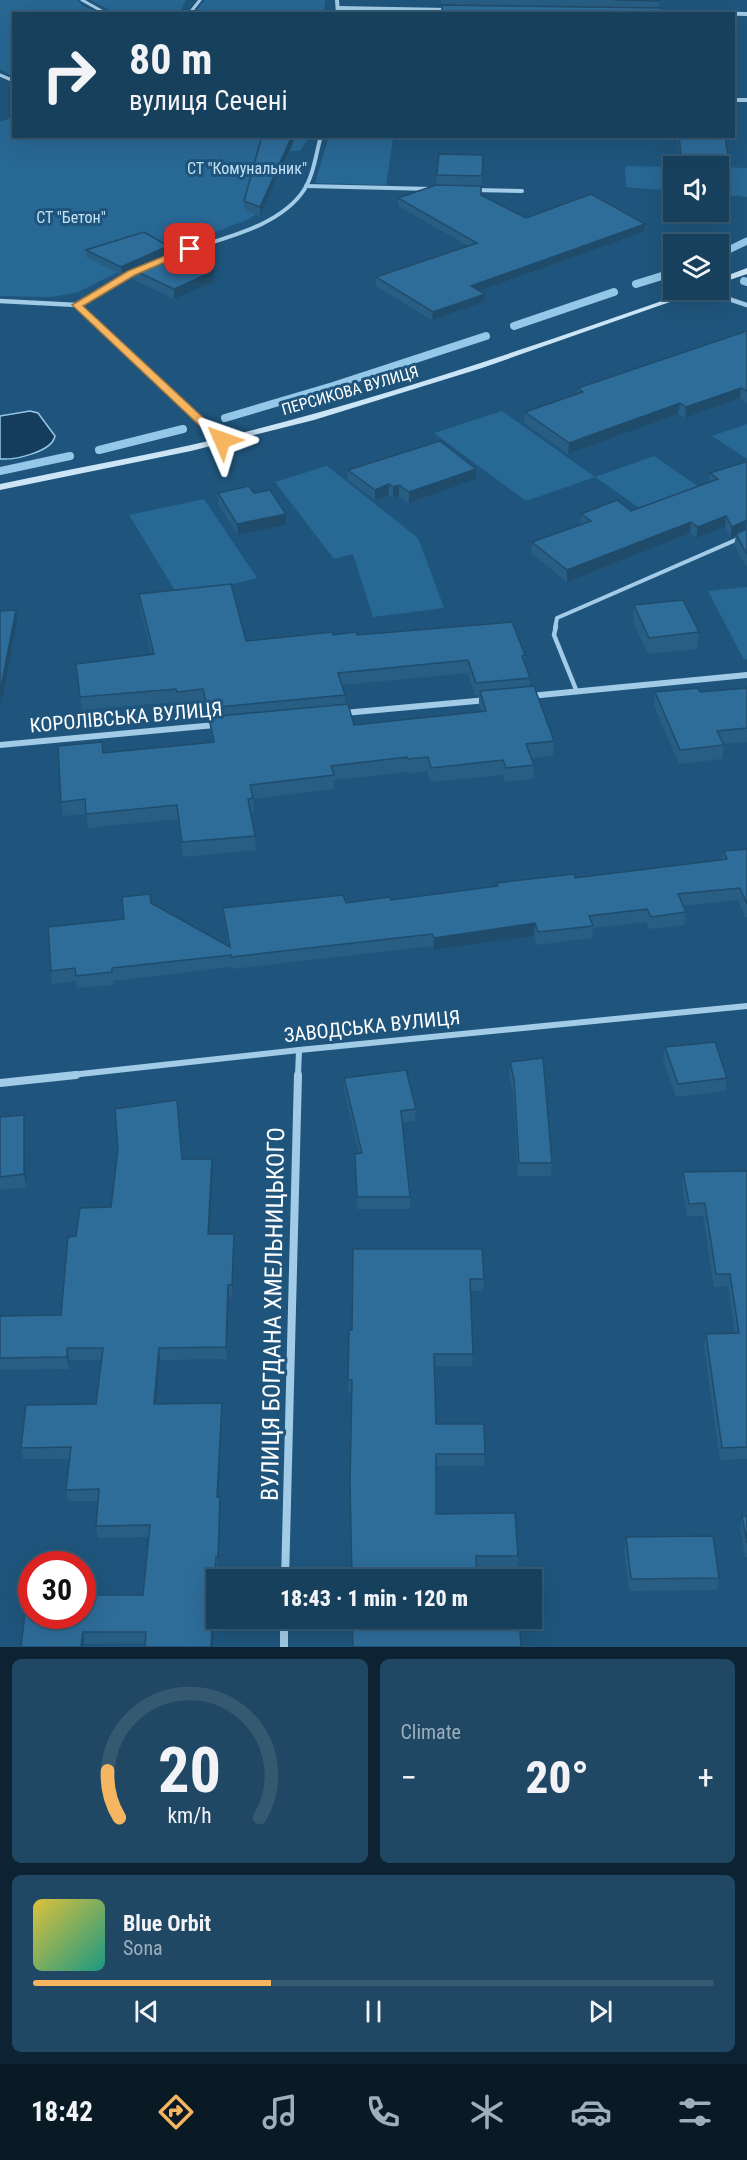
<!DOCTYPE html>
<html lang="en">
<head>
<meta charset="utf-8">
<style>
	body { margin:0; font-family:"Roboto Condensed",sans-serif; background:#204763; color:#f1f3f6; height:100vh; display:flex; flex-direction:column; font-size:22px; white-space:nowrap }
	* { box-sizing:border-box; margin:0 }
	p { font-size:20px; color:#9eafbc }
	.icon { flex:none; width:33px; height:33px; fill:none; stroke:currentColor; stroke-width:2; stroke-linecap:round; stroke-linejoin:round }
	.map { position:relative; height:1647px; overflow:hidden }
	.drawer { display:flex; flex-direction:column; gap:12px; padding:12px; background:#0d2333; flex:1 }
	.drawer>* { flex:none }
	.guide { position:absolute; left:12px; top:12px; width:723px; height:126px; border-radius:0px; box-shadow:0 6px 24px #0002,0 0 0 2px #365972; background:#17405d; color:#f1f3f6; overflow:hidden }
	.controls { position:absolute; left:663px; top:156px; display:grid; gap:12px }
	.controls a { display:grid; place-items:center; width:66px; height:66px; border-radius:0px; background:#17405d; box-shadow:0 6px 24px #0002,0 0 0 2px #365972; font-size:30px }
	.speed { position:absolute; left:18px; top:1551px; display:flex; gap:12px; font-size:30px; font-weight:700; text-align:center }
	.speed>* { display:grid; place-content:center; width:78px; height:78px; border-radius:50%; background:#17405d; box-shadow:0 6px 24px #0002,0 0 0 2px #365972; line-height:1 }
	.speed .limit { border:9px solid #d22; background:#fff; color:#111 }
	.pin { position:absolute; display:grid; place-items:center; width:51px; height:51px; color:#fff; margin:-26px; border-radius:12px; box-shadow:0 3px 9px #0006 }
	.me { position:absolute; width:66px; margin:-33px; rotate:313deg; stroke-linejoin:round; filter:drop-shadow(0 0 4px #0008) }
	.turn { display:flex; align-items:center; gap:21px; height:126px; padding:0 18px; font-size:27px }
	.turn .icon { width:78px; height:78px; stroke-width:2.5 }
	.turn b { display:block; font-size:42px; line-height:51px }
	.big { font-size:45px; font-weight:800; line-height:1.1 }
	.drawer .tile { flex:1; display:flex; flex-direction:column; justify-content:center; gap:9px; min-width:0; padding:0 21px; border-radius:9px; background:#204763 }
	.drawer .dial { align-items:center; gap:0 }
	.dial svg { height:156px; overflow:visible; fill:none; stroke:#365972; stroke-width:7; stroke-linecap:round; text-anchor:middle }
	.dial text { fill:#f1f3f6; stroke:none }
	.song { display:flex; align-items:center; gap:18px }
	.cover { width:72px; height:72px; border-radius:9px; background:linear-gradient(135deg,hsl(50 70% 55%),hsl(170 70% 35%)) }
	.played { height:6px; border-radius:3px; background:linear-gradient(90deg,#f5b561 35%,#365972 35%) }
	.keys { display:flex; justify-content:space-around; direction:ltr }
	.heat { display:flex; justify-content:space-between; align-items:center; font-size:33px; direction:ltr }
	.drawer .tiles { flex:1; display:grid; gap:12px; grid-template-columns:1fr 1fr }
	.tile:last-child { grid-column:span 2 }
	.trip { position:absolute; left:206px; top:1569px; width:336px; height:60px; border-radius:0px; background:#17405d; box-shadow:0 6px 24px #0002,0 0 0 2px #365972; font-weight:800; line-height:60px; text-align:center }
	.dock { display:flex; height:96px; justify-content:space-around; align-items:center; background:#091a25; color:#9eafbc }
	.dock .icon { width:42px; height:42px }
	.dock .on { color:#f5b561 }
	.dock b { font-size:27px; color:#f1f3f6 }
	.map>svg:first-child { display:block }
	.green { fill:#286894 }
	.water { fill:#153d5b; stroke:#94c7e8; stroke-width:1.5 }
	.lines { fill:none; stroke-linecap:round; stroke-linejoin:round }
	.stream-far1 { stroke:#94c7e8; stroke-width:7 }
	.stream { stroke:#94c7e8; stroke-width:8 }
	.lane-far2 { stroke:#a1cbe7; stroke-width:3 }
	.lane-far1 { stroke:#a1cbe7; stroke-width:4 }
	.lane { stroke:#a1cbe7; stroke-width:4.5 }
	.street-far3 { stroke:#a1cbe7; stroke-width:4 }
	.street-far2 { stroke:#a1cbe7; stroke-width:4.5 }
	.street-far1 { stroke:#a1cbe7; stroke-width:6 }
	.street { stroke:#a1cbe7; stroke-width:8 }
	.secondary { fill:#cbe4f6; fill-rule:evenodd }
	.wall { fill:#285e84; fill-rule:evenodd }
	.shaded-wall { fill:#204c6c }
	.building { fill:#2e6d9a; stroke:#204c6c; stroke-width:1.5 }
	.route { fill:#f5b561; stroke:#9f763f; stroke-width:1.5 }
	.labels { text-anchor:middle; stroke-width:6; stroke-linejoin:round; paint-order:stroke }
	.far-park-label { font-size:16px; fill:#c4e2f5; stroke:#1f557c }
	.far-street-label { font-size:16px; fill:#fff; stroke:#1f557c }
	.street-label { font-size:20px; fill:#fff; stroke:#1f557c }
	.near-street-label { font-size:24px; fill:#fff; stroke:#1f557c }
</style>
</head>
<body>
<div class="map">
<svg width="747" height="1647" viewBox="0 0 747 1647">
	<rect width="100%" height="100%" fill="#1f557c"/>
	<g class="green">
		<polygon points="0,0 77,0 85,7 101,13 14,14 13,77 0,69"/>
		<polygon points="90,0 186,0 179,13 115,13"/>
		<polygon points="205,0 325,0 324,13 194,13"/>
		<polygon points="13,117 14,136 309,137 300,151 290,151 263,209 249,219 134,264 76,293 50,297 0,296 0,122"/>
		<polygon points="329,136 393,138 386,185 315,183"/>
		<polygon points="625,166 673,167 673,191 626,187"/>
		<polygon points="719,167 747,168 747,197 719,194"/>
		<polygon points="502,411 595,477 654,456 702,489 644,511 595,477 526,501 434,433"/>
		<polygon points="747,424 747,459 712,436"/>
		<polygon points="327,466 418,538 444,608 373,617 353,554 334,559 275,482"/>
		<polygon points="204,499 257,578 179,597 129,515"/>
		<polygon points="747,587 747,659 744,660 708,591"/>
	</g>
	<path class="water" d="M30 411 38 413 55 436C52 452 15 460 0 459V416Z"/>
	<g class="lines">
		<polyline class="stream-far1" points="718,255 747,241"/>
		<g class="stream">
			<polyline points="744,281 747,282"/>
			<polyline points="636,284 662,276"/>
			<polyline points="514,326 614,292"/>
			<polyline points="225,418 333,386 486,336"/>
			<polyline points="99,450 183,429"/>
			<polyline points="0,471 70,456"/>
		</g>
		<g class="lane-far2">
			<polyline points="82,0 107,14"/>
			<polyline points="189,14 200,0"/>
			<polyline points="0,75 14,81"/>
		</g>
		<polyline class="lane-far1" points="555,628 557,618 747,535"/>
		<polyline class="lane" points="556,626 554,635 577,692"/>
		<g class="street-far3">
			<polyline points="337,0 338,14"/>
			<polyline points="338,8 449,10"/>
			<polyline points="654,12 747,14"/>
			<polyline points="734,100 747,100"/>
			<polyline points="306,186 432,189"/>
			<polyline points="475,190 522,191"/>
			<path d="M176 254C217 239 278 229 304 190 314 174 316 153 321 136"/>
			<polyline points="127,276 138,270"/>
		</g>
		<g class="street-far2">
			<polyline points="702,290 747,305"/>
			<polyline points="0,301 77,305"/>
			<polyline points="77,305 129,275"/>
			<polyline points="77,305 222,440"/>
		</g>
		<g class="street-far1">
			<polyline points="530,696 747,675"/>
			<polyline points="344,713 487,700"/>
			<polyline points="0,745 215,725"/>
			<polyline points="62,1076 299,1050 747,1006"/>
			<polyline points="298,1076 299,1050"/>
		</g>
		<g class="street">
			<polyline points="0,1083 76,1075"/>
			<polyline points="285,1580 298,1075"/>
			<polyline points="284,1618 284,1647"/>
		</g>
		<g class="secondary">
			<polygon points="747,268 747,274 718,284 718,279"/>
			<path d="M693 290H704L482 368 314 420 191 451 0 490V484C84 466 169 452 253 430 402 392 548 341 693 290Z"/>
		</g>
	</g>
	<g class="wall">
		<polygon points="441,0 659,0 659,8 442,5"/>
		<polygon points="262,136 296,136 260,216 245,211 244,201"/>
		<polygon points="677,136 725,136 728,157 727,166 680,165"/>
		<polygon points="483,155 481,195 526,218 644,232 480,291 484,302 432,320 376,286 376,277 468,246 398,206 398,198 436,185 437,175"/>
		<polygon points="168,246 168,253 214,271 214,282 174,299 132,279 131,270 122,275 87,258 86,250"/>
		<polygon points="747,331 747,403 740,398 685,418 678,414 568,454 524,423 525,412 577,394 578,388"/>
		<polygon points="747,463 747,568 734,545 736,536 730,538 725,527 696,538 690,533 567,582 531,553 532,542 580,525 581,514 631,511 709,482 710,473"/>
		<polygon points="476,469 476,479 409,503 399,496 393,498 389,495 375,500 348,480 348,470"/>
		<polygon points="218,493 254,493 286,525 238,535 218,504"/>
		<path d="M139 594 246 641 333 635H357L525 655V664L530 678 529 687 554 741 553 755 531 758 534 765 533 779 505 782 503 775 431 782 427 771 408 774 407 772 334 780V789L253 799 254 812 251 813 255 836 256 850 183 857 178 819 88 828 86 814 63 816 61 802 103 753 212 742 209 720H208L204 702 178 705 177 702 82 710 76 664 152 655 140 607ZM468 673 475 695H479V705L481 711 354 725 345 704V695L342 685Z"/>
		<polygon points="634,605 699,632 697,649 648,654 633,622"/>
		<polygon points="747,688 747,742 724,744 722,759 679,764 654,706 655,692 700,692"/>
		<polygon points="747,849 747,917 745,917 738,900 683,906 686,912 684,925 649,929 646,922 593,928 592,938 537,945 534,936 433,950 432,946 232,969 231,967 113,981 114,985 77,988 76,981 52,984 51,971 124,919 151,903 228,946 224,920 223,908 391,900 496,886 496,883 575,878 722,859 724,851"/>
		<polygon points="665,1047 727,1078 725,1091 676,1097 663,1060"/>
		<polygon points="510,1062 552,1163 551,1176 518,1176 513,1092 509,1075"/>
		<polygon points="344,1078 416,1109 415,1121 402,1122 410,1197 410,1209 357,1209 355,1154 359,1153 344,1090"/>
		<polygon points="0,1117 25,1128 26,1187 0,1190"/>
		<polygon points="182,1159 212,1159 213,1171 210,1234 234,1246 233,1297 229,1297 227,1359 160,1360 156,1404 222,1415 218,1497 221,1509 219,1569 216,1569 145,1643 84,1644 21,1647 143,1595 149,1537 98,1538 96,1526 98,1501 68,1501 66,1490 70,1459 23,1459 21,1448 96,1404 101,1360 69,1360 69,1369 0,1370 0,1316 61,1315 76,1236 111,1207"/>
		<polygon points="747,1171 747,1459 720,1460 704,1347 706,1334 735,1334 728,1286 714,1287 703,1216 687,1216 682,1185 683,1172"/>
		<polygon points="482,1249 484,1279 483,1291 470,1291 473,1354 472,1366 435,1366 436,1424 485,1454 484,1466 436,1466 436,1514 518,1556 517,1568 477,1568 477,1580 352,1392 348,1392 348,1380 352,1330"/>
		<polygon points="742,1516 747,1516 747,1557 745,1557 740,1528"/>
		<polygon points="626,1537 719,1578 717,1590 629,1591 624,1549"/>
	</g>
	<g class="shaded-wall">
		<polygon points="292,136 296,136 260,216 260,207"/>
		<polygon points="645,224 644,232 471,294 471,286"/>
		<polygon points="168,246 168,254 131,269 131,270 122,275 121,267"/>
		<polygon points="214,271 214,282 174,299 174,289"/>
		<polygon points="485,294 484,302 432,320 433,312"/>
		<polygon points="741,388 740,398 685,418 686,407"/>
		<polygon points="680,403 678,414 568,454 569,443"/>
		<polygon points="476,469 476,479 409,503 409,492"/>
		<polygon points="389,484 389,495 375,500 375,490"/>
		<polygon points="399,485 399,496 393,498 393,487"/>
		<polygon points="286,514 286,525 238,535 237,524"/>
		<polygon points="726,516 725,527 696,538 698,527"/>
		<polygon points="747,520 746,531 736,534 736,536 730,538 732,527"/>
		<polygon points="691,522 690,533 567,582 567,570"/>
		<polygon points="16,610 17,621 1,706 0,692"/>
		<polygon points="535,923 534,936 433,950 434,938"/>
		<polygon points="24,1115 25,1128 26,1187 24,1174"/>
		<polygon points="212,1159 213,1171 209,1246 208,1234"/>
		<polygon points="234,1234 234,1246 233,1297 232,1285"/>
		<polygon points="228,1285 229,1297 227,1359 226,1347"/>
		<polygon points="67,1348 69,1360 69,1369 67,1357"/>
		<polygon points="159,1348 160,1360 155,1416 154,1404"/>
		<polygon points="222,1403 222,1415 218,1509 217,1497"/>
		<polygon points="220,1497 221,1509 219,1569 218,1557"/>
		<polygon points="216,1557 216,1569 213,1647 211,1647"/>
		<polygon points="83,1632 84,1644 84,1647 81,1647"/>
	</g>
	<g class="building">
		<polygon points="614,0 659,0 659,1"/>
		<polygon points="442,5 661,8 662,14 442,14"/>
		<polygon points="262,136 292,136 260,207 244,201"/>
		<polygon points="679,136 725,136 728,157 681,156"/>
		<polygon points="439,154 483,155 482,176 437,175"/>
		<polygon points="436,185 481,186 481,195 526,218 591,194 645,224 471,286 485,294 433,312 376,277 477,243 398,198"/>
		<polygon points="144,232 168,246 121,267 86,250"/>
		<polygon points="177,249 214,271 174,289 131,269"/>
		<polygon points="747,331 747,391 741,388 686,407 680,403 569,443 525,412 583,392 578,388"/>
		<polygon points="440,441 476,469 409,492 399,485 393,487 389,484 375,490 348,470"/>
		<polygon points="745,462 747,463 747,520 732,527 726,516 698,527 691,522 567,570 532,542 591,521 581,514 617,500 631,511 718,479 710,473"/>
		<polygon points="249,486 254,493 270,490 286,514 237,524 218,493"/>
		<polygon points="747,529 747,554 736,534"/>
		<polygon points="231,584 246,641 333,632 333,635 356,632 357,635 512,622 525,655 522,656 530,678 476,683 468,660 338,673 345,695 207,708 203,689 177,692 176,689 80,697 76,664 154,654 139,594"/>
		<polygon points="683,600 699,632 649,638 634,605"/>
		<polygon points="16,610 0,692 0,611"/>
		<polygon points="534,686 554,741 526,744 534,765 506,768 503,760 431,768 428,757 408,759 407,757 331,766 334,775 250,785 253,798 248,799 255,836 182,842 177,805 86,814 85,799 61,802 58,746 102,742 103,753 214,742 209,717 348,704 354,725 486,711 480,691"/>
		<polygon points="698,688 700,692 747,688 747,728 717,731 724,745 680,750 655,692"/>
		<polygon points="747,849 747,904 740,888 678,894 686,912 651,917 647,909 589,916 593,926 538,932 535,923 434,938 432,934 231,957 231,955 112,968 112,972 76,976 75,968 51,971 48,927 124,919 122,897 150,894 151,903 230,947 223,908 343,895 346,903 390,897 391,900 498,886 496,883 574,874 575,878 727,859 724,851"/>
		<polygon points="715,1042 727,1078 678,1084 665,1047"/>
		<polygon points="543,1058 552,1163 519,1163 514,1079 510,1062"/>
		<polygon points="406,1070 416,1109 401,1111 410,1197 357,1197 355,1154 362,1153 344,1078"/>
		<polygon points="177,1100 182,1159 212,1159 208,1234 234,1234 232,1285 228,1285 226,1347 159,1348 154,1404 222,1403 217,1497 220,1497 218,1557 216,1557 211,1647 145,1647 146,1632 83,1632 81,1647 21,1647 27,1596 32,1596 32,1616 82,1616 82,1595 143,1595 150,1525 96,1526 99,1489 66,1490 71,1447 21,1448 26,1405 96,1404 103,1348 67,1348 67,1357 0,1358 0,1316 61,1315 68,1237 76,1236 80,1208 111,1207 118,1149 115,1109"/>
		<polygon points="24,1115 24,1174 0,1177 0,1117"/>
		<polygon points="747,1171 747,1447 722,1448 706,1334 739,1333 730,1274 716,1274 705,1203 689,1204 683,1172"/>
		<polygon points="353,1249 482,1249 484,1279 470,1279 473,1354 434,1354 436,1424 484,1424 485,1454 436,1454 436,1514 515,1513 518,1556 476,1556 477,1580 352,1580 350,1482 352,1380 348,1380 349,1330 352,1330"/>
		<polygon points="742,1516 747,1516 747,1543"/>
		<polygon points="713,1536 719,1578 631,1579 626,1537"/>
		<polygon points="352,1618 519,1618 521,1647 353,1647"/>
	</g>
	<polygon class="route" points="187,247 195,249 135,275 83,306 225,438 225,443 218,443 72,305 128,271"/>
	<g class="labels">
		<g class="far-park-label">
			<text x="247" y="174">СТ "Комунальник"</text>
			<text x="71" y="223">СТ "Бетон"</text>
		</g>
		<g class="far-street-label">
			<text transform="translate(350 390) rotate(-16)" y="6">ПЕРСИКОВА ВУЛИЦЯ</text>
		</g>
		<g class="street-label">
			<text transform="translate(126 717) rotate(-5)" y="7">КОРОЛІВСЬКА ВУЛИЦЯ</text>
			<text transform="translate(372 1026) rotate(-6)" y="7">ЗАВОДСЬКА ВУЛИЦЯ</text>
		</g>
		<g class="near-street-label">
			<text transform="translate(273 1314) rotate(-89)" y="8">ВУЛИЦЯ БОГДАНА ХМЕЛЬНИЦЬКОГО</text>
		</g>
	</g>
</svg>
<div class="controls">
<a><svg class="icon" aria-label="sound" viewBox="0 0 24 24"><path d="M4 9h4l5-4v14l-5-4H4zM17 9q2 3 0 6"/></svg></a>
<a><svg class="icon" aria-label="layers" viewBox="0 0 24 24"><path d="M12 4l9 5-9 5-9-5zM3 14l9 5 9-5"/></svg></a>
</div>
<div class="speed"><div class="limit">30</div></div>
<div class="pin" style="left:190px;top:249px;background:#d93025"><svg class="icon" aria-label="arrive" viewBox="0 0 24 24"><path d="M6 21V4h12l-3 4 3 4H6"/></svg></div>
<svg class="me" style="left:222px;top:440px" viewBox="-20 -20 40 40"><path d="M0-17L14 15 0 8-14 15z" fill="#f5b561" stroke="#fff" stroke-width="4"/></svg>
<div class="trip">18:43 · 1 min · 120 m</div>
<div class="guide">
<div class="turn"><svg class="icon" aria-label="right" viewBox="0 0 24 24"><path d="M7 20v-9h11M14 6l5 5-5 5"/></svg><div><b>80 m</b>вулиця Сечені</div></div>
</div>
</div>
<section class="drawer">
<div class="tiles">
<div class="tile dial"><svg viewBox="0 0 100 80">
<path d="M14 69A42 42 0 1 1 86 69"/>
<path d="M14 69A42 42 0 0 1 8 45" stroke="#f5b561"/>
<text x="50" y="56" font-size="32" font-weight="700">20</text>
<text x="50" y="72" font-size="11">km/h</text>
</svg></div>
<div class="tile"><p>Climate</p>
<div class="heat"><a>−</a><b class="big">20°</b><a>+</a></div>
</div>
<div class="tile">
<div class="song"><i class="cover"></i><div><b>Blue Orbit</b><p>Sona</p></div></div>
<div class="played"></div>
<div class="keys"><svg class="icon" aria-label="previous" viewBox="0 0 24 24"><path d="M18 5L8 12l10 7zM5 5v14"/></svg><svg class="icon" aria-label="pause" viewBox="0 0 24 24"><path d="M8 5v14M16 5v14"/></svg><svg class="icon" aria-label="next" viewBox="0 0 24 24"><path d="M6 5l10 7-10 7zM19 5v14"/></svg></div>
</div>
</div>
</section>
<nav class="dock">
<b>18:42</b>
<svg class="icon on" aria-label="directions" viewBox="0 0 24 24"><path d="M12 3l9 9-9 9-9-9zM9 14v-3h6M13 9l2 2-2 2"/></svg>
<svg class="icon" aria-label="music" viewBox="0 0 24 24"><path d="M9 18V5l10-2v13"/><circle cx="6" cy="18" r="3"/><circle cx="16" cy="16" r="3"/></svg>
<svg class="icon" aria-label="phone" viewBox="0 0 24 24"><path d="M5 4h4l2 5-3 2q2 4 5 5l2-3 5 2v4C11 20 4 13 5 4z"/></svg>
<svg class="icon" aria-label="climate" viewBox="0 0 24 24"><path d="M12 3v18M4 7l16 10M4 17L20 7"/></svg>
<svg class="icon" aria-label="car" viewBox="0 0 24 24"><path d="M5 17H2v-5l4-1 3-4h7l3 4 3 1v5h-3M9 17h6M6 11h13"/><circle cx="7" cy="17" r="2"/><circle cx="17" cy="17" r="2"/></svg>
<svg class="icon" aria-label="filters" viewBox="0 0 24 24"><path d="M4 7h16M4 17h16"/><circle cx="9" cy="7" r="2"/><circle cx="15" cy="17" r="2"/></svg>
</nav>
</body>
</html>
